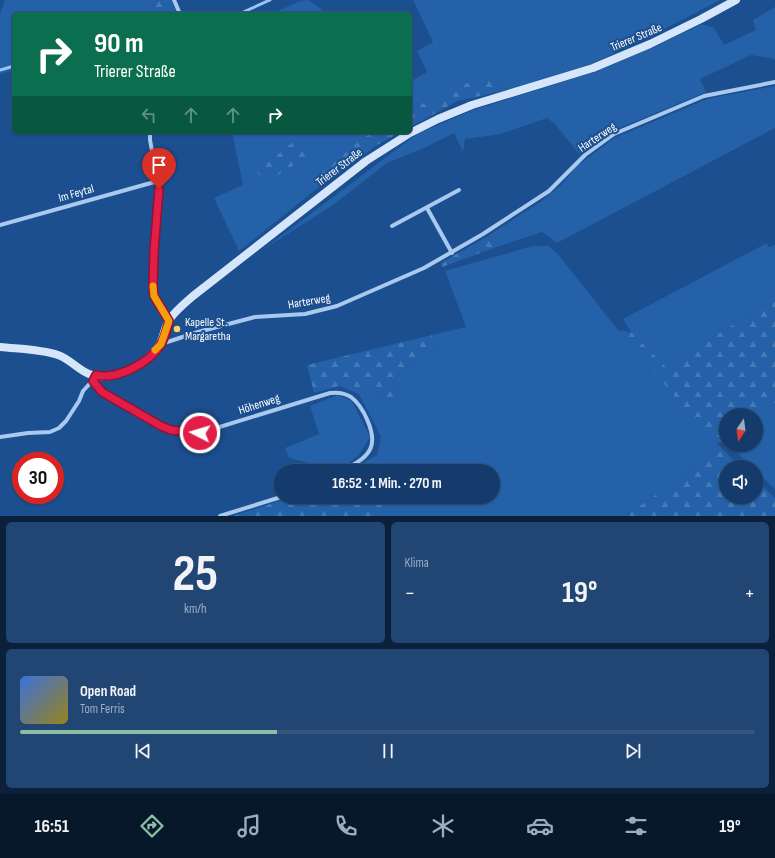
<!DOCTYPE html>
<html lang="de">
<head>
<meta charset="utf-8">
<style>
	body { margin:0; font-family:"Sofia Sans Condensed",sans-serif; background:#214673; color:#f1f3f6; height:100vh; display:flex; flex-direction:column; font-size:15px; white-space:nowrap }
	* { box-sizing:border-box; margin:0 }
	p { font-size:13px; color:#9dadc1 }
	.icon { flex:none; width:22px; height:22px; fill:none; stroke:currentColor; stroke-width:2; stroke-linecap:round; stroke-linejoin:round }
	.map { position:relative; height:516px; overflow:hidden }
	.panel { display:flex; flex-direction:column; gap:6px; padding:6px; background:#0b203b; flex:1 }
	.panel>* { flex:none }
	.guide { position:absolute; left:12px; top:12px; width:400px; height:122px; border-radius:6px; box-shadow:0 1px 3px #0004,0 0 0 1px #33557e; background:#0b6e4f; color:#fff; overflow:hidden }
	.needle { width:26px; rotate:194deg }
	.buttons { position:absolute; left:719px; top:408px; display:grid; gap:8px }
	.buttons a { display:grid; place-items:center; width:44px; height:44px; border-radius:50%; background:#143b6b; box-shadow:0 1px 3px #0004,0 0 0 1px #33557e; font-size:20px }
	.speed { position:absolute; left:12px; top:452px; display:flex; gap:8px; font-size:20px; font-weight:700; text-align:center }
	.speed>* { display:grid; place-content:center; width:52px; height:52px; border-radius:50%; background:#143b6b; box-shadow:0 1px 3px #0004,0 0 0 1px #33557e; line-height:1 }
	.speed .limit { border:6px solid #d22; background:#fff; color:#111 }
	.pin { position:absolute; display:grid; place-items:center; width:34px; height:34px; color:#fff; margin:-41px -17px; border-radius:50% 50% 50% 0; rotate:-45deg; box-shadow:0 0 4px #0007 }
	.pin .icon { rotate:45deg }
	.me { position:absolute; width:44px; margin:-22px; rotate:275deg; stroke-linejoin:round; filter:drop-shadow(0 0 3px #0008) }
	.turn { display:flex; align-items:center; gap:14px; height:84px; padding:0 16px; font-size:18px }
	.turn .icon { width:52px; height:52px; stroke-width:2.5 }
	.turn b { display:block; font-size:28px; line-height:34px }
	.lanes { display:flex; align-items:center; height:38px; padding:0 16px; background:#0003; justify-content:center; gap:20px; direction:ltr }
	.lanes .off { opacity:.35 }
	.big { font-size:30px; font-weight:700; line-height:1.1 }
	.panel .card { flex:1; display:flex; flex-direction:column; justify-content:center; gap:6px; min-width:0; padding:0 14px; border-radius:6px; background:#214673 }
	.panel .dial { align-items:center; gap:0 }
	.dial b { font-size:52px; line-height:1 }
	.song { display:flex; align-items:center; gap:12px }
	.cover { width:48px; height:48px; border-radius:6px; background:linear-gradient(135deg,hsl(220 70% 55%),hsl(50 70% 35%)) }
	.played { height:4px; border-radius:2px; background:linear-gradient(90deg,#8abfa5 35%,#33557e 35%) }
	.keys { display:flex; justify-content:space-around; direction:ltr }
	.heat { display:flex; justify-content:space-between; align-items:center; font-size:22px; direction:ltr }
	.panel .tiles { flex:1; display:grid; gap:6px; grid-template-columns:1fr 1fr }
	.card:last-child { grid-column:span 2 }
	.trip { position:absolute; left:274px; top:464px; width:226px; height:40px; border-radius:20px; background:#143b6b; box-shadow:0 1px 3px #0004,0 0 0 1px #33557e; font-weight:700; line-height:40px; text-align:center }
	.tabs { display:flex; height:64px; justify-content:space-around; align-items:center; background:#08182b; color:#9dadc1 }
	.tabs .icon { width:28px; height:28px }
	.tabs .active { color:#8abfa5 }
	.tabs b { font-size:18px; color:#f1f3f6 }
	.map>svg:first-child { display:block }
	.green { fill:#2461a8 }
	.forest { fill:url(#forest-firs) }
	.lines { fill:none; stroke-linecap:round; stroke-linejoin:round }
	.stream { stroke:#9cc4f0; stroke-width:3 }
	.street { stroke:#a9c9ee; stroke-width:4 }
	.secondary { stroke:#d6e6fa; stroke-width:8 }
	.route-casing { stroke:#92132f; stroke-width:10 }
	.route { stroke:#e11d48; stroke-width:7 }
	.slow { stroke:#f59e0b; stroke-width:7 }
	.poi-dot { fill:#ffd166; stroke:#1b4f8f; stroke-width:1.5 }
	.labels { text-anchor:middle; stroke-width:4; stroke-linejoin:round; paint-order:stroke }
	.street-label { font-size:12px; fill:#fff; stroke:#1b4f8f }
	.poi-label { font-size:12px; fill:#fff; stroke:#1b4f8f; text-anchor:start }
</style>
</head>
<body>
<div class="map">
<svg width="775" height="516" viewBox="0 0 775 516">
	<defs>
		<pattern id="forest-firs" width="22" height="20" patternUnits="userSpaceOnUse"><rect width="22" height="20" fill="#2461a8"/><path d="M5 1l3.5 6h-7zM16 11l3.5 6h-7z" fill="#4579b5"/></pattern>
	</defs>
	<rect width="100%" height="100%" fill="#1b4f8f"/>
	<g class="green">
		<polygon points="5,0 158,0 151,14 14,14 14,70 0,74 0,14"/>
		<polygon points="308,0 321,9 324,14 271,14 300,1"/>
		<polygon points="413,0 720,0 649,37 591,64 502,91 495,77 445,92 410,110 410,82 427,72 417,51 433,42"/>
		<polygon points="775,7 775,59 751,55 700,79 706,92 610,132 579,154 555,124 547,118 501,134 465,139 463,152 454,133 424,148 387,163 333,205 261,251 417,134 473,110 595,72 654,47 702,24 714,28 724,45 756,30 753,20"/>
		<polygon points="775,86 775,128 557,243 542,232 494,248 488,236 543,200 561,185 576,167 614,138 707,99"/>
		<polygon points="232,132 374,132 364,137 320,174 324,183 239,251 214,198 243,185"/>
		<polygon points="767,243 768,247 775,245 775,300 704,342 667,369 631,332 623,319"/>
		<polygon points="533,246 548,246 557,253 618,330 722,449 625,516 385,516 382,497 493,497 493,471 379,471 377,455 381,437 359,394 372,388 388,401 399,397 394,385 398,372 435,349 432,335 466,327 445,271"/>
		<polygon points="338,395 352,401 370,437 359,455 345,466 333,469 289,458 285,448 319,434 310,406"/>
		<polygon points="775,403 775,489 756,471 756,467 752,467 729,445 756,445 756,415 753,415"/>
	</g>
	<g class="forest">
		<polygon points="158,0 171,0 177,14 151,14"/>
		<polygon points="495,77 502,91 458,101 410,127 410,110 445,92 475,80"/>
		<polygon points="374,132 401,132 377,145 324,183 319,174 364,137"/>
		<polygon points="295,140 308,156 266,183 257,172"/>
		<polygon points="488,236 494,248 442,267 441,263"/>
		<polygon points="775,300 775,403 753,415 726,415 726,443 714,442 618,330 631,332 667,368 704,342"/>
		<polygon points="432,335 435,349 398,372 394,385 399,397 388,401 372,388 359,394 339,386 314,393 307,365"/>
		<polygon points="722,449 741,467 726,467 726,497 756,497 756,480 775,498 775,516 625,516"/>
		<polygon points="377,455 379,471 348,471"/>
		<polygon points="292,497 382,497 385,516 233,516"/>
	</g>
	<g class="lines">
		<g class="stream">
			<polyline points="239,14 270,0"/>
			<polyline points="0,70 14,66"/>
		</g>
		<g class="street">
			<polyline points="174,0 180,14"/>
			<polyline points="150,132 150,140 159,189 154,251 153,288 154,296 169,320"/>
			<polyline points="427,208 452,253"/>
			<polyline points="0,225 158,181"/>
			<polyline points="392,226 459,190"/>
			<polyline points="161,344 198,332 255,317 305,314 337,306 424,268 483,234 549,191 585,155 614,134 704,96 775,82"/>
			<path d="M93 381 102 392 161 425 171 430 200 433 330 393C338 392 345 393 351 397 363 406 376 433 371 447 367 459 352 465 342 471"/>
			<polyline points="0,437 28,433 50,432 59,428 66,421 79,401 83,391 94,379"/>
			<polyline points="220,516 281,497"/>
		</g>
		<path class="secondary" d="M0 347C19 349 40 349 58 355 70 359 78 370 89 374 111 382 138 369 153 353 165 341 162 332 169 320 175 311 185 303 193 296L366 161 410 133 438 119 472 105 593 68 650 44 701 19 736 0"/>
	</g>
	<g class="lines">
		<defs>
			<path id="route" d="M159 189 154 251 153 288 154 296 169 321C167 328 165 338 161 344 150 363 117 380 96 375L93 381 102 392 161 426 171 430 200 433"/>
		</defs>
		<use href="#route" class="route-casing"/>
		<use href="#route" class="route"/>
		<polyline class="slow" points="153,286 154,296 169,321 161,344 155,350"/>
	</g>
	<circle class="poi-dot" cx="177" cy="329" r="4"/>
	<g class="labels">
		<g class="street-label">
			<text transform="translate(636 37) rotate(-23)" y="4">Trierer Straße</text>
			<text transform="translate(597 137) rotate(-34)" y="4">Harterweg</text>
			<text transform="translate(339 167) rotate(-37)" y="4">Trierer Straße</text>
			<text transform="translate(76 193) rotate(-16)" y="4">Im Feytal</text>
			<text transform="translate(309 301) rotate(-10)" y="4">Harterweg</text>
			<text transform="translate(259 404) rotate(-18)" y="4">Höhenweg</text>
		</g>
		<g class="poi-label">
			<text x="185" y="326">Kapelle St.<tspan x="185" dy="14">Margaretha</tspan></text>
		</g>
	</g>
</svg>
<div class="buttons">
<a><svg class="needle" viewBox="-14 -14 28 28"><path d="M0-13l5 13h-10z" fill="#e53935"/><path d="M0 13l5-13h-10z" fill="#9dadc1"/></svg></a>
<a><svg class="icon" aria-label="sound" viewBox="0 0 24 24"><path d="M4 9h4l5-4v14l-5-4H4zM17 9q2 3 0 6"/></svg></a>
</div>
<div class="speed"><div class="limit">30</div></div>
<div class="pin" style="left:159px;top:189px;background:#d93025"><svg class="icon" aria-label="arrive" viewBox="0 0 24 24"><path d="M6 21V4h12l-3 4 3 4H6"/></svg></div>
<svg class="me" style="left:200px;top:433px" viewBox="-20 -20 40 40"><circle r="17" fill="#e11d48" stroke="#fff" stroke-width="3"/><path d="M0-11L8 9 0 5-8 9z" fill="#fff"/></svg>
<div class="trip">16:52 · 1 Min. · 270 m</div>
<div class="guide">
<div class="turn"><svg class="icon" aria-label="right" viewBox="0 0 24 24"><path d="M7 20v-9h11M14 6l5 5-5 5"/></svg><div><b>90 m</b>Trierer Straße</div></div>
<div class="lanes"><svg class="icon off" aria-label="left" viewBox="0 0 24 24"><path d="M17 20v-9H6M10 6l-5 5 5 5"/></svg><svg class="icon off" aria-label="ahead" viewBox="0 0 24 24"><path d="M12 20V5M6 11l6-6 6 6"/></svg><svg class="icon off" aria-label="ahead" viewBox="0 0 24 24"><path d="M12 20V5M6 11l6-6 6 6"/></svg><svg class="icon" aria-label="right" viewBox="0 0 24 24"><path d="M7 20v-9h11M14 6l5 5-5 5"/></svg></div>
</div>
</div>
<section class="panel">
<div class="tiles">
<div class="card dial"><b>25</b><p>km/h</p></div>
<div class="card"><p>Klima</p>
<div class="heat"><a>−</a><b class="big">19°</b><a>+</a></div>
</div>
<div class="card">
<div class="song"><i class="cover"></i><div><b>Open Road</b><p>Tom Ferris</p></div></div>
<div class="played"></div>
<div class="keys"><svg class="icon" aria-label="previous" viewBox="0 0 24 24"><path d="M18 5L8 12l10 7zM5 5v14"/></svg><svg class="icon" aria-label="pause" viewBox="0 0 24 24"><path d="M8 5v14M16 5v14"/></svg><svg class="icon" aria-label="next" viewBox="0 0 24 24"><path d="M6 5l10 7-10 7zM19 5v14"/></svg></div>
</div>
</div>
</section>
<nav class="tabs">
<b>16:51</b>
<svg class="icon active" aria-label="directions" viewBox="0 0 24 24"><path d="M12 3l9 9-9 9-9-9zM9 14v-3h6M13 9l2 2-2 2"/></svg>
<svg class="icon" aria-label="music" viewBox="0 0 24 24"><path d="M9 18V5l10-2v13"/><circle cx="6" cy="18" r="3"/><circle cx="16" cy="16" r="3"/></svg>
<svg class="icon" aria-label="phone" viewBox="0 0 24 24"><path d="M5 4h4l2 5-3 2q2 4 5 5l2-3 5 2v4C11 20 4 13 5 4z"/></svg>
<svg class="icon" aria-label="climate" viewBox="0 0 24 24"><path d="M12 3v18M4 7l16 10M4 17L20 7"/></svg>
<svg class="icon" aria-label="car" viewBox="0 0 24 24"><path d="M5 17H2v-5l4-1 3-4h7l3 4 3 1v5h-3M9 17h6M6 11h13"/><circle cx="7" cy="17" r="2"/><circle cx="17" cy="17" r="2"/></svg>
<svg class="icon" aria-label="filters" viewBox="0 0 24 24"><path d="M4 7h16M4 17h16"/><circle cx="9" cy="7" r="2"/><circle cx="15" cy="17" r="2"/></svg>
<b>19°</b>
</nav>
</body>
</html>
